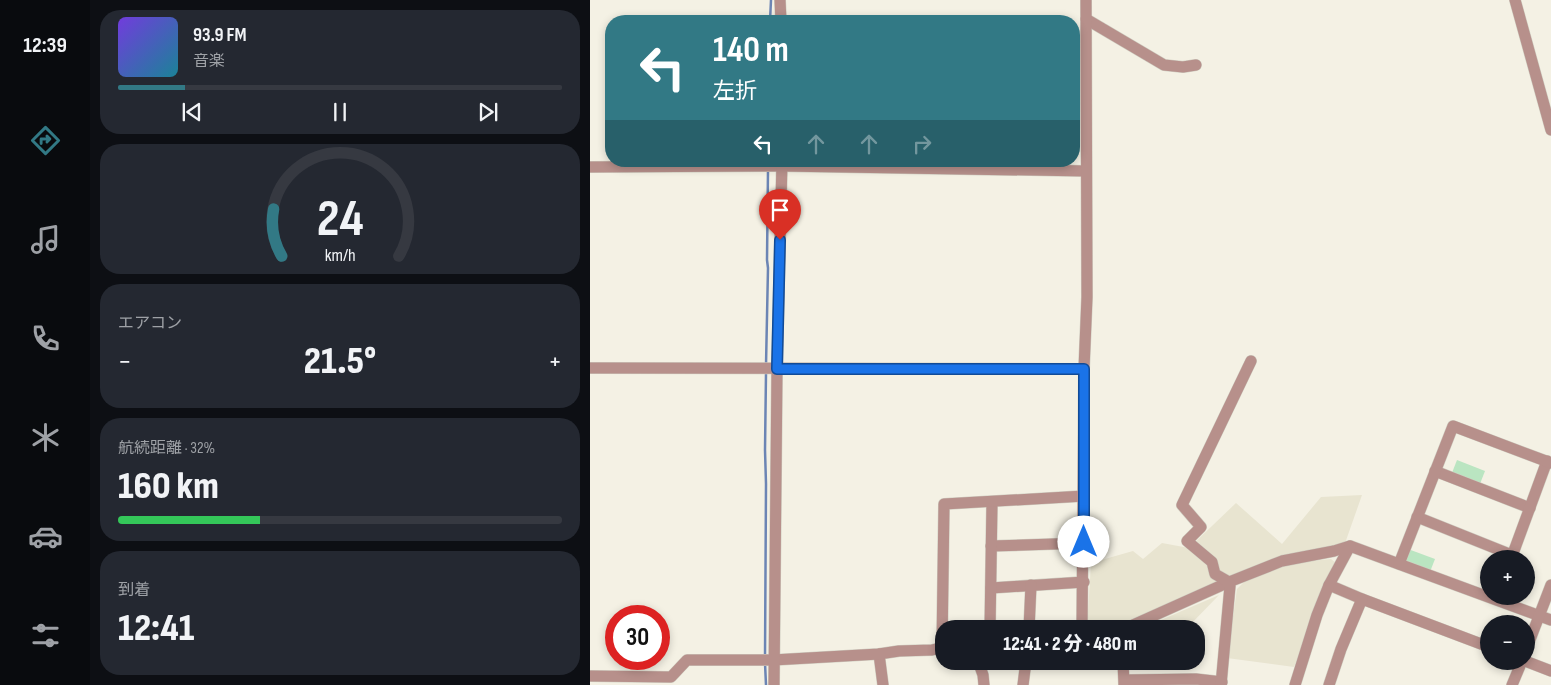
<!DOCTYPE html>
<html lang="ja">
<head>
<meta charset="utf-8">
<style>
	body { margin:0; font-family:"Sofia Sans Condensed","Noto Sans JP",sans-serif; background:#242831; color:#f1f3f6; height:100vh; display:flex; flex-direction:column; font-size:19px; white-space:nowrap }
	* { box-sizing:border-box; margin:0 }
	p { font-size:16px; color:#9ea1a6 }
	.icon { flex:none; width:28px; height:28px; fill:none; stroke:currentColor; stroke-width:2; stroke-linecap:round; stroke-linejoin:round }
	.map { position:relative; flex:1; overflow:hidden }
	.details { display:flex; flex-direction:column; gap:10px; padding:10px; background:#0d0f14; width:500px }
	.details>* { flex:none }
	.guide { position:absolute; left:15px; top:15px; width:475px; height:152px; border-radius:20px; box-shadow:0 2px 8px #0003; background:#327985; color:#fff; overflow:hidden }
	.tools { position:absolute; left:890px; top:550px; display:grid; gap:10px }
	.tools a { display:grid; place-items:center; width:55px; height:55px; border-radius:50%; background:#171b24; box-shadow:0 2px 8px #0003; font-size:25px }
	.speed { position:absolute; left:15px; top:605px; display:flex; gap:10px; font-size:25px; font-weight:700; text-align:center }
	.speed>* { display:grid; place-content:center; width:65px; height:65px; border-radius:50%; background:#171b24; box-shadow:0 2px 8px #0003; line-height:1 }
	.speed .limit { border:8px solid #d22; background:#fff; color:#111 }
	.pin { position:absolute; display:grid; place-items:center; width:42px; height:42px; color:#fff; margin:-51px -21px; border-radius:50% 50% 50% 0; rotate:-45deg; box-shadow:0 0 5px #0007 }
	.pin .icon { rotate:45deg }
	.me { position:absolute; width:55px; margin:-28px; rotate:0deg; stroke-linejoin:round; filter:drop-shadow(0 0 4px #0008) }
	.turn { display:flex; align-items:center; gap:18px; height:105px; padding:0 25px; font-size:22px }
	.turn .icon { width:65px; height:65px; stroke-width:2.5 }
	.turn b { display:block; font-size:35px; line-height:42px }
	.lanes { display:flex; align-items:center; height:48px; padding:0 25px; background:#0003; justify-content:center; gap:25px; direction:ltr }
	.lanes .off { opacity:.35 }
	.big { font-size:38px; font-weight:800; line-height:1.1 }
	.details .tile { flex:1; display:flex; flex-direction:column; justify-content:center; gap:8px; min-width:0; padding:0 18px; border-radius:20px; background:#242831 }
	.details .dial { align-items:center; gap:0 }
	.dial svg { height:130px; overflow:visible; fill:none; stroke:#363941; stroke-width:7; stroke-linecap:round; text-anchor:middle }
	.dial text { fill:#f1f3f6; stroke:none }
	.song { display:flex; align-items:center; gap:15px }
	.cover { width:60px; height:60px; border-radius:8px; background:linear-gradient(135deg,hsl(260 70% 55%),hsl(190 70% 35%)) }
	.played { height:5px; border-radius:2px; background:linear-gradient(90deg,#327985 15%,#363941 15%) }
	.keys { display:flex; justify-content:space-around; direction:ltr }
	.heat { display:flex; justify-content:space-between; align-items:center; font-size:28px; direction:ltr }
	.charge { height:8px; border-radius:4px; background:linear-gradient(90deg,#34c759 32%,#363941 0) }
	.trip { position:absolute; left:345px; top:620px; width:270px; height:50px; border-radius:20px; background:#171b24; box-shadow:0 2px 8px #0003; font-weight:800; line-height:50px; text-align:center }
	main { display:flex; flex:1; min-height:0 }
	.dock { display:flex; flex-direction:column; width:90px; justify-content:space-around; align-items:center; background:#090b0e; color:#9ea1a6 }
	.dock .icon { width:35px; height:35px }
	.dock .on { color:#327985 }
	.dock b { font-size:22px; color:#f1f3f6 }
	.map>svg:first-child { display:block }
	.built { fill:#e8e4d0 }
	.park { fill:#bae5c1 }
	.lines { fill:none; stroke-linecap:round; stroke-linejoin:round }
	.stream { stroke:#6c85b4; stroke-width:2.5 }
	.minor-casing { stroke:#cfcdc1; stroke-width:12 }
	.minor { stroke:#b7908b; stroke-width:11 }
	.route-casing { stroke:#114b97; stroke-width:12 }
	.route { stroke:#1a73e8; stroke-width:9 }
</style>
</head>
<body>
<main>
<nav class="dock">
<b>12:39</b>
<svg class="icon on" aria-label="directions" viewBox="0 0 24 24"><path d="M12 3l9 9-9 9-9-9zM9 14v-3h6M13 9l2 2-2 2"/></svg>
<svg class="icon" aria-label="music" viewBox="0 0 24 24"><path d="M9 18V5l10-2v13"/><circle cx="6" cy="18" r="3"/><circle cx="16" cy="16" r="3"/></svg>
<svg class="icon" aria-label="phone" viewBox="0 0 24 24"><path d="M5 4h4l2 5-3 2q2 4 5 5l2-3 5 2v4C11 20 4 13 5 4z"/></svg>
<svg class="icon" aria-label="climate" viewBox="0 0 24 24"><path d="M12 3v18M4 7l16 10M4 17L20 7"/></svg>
<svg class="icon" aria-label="car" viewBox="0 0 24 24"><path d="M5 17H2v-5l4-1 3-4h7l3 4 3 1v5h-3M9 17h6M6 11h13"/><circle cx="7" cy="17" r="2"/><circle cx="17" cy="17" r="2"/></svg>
<svg class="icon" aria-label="filters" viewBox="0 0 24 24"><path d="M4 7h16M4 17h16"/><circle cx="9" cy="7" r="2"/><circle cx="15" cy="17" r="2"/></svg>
</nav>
<section class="details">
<div class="tile">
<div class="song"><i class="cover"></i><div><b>93.9 FM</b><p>音楽</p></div></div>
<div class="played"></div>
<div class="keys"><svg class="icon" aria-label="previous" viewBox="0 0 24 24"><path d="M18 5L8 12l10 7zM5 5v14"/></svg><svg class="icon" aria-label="pause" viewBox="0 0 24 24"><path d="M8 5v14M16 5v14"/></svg><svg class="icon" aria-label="next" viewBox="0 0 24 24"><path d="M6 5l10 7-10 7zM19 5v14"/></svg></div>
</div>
<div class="tile dial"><svg viewBox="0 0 100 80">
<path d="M14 69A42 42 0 1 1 86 69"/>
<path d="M14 69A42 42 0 0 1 9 40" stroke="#327985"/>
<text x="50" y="56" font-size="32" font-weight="700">24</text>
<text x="50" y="72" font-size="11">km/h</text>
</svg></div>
<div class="tile"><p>エアコン</p>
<div class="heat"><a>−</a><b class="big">21.5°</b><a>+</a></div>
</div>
<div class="tile"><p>航続距離 · 32%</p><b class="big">160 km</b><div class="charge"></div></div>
<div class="tile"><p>到着</p><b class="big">12:41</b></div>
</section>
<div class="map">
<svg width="961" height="685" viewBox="0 0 961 685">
	<rect width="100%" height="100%" fill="#f4f1e4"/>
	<g class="built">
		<polygon points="772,495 753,549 626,585 517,629 497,629 501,563 543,551 553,559 572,543 599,548 646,503 692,544 731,497"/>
		<polygon points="741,559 746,563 704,667 637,658 647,589 655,581 690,564"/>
		<polygon points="629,595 596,629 550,629"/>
	</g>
	<g class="park">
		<polygon points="867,460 895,471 888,489 860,478"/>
		<polygon points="818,549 845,559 838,577 814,561"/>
	</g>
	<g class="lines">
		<g class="stream">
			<polyline points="180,21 181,0"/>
			<polyline points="176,365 178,268 177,260 178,170"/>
			<polyline points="175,657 176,484 175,450 176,373"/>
			<polyline points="175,663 176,685"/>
		</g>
		<defs>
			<g id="minor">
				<polyline points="190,0 191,21"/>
				<polyline points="925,0 961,130"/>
				<polyline points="496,19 574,65 593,67 606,65"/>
				<polyline points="0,167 192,166 496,171"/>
				<polyline points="0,368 494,369"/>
				<polyline points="845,471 940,508"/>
				<polyline points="827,517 922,555"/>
				<polyline points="401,546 494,543"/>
				<polyline points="921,559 957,461"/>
				<polyline points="809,564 863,426 961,463"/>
				<polyline points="739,585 772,599 899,647"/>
				<polyline points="401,588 494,582"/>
				<polyline points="400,629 402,502"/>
				<polyline points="439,629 441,585"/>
				<polyline points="492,629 494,369 497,297 496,0"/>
				<polyline points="534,629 639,582 692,561 744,551 760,546 961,620"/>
				<polyline points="352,647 354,504 494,496"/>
				<polyline points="936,650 961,585"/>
				<polyline points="289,654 293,685"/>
				<polyline points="388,661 393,675 394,685"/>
				<polyline points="533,661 534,685"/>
				<polyline points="935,661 961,671"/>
				<polyline points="0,676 81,677 97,660 183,660 289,654 309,651 342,650 354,647"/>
				<polyline points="535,680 606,679 632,682"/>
				<polyline points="184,685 187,369 192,161"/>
				<polyline points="433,685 436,661"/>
				<polyline points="631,685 640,586 639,582 625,574 622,562 597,541 611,527 592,505 661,361"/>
				<polyline points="705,685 727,615 739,585 760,546"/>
				<polyline points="739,685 751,649 772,599"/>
				<polyline points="922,685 932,661"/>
			</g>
		</defs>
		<use href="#minor" class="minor-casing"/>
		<use href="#minor" class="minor"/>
	</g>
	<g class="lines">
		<defs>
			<polyline id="route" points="190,240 187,369 494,369 494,542"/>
		</defs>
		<use href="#route" class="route-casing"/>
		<use href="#route" class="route"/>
	</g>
</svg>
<div class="tools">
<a>+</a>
<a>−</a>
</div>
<div class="speed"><div class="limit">30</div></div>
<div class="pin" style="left:190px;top:240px;background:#d93025"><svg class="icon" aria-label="arrive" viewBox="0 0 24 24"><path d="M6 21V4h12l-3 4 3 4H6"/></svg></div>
<svg class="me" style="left:494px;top:542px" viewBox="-20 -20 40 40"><circle r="19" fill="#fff"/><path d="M0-13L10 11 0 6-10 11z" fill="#1a73e8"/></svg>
<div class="trip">12:41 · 2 分 · 480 m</div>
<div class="guide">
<div class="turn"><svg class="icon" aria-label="left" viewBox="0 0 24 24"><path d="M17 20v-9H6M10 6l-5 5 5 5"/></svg><div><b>140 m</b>左折</div></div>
<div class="lanes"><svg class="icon" aria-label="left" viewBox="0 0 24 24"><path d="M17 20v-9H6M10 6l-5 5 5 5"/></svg><svg class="icon off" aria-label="ahead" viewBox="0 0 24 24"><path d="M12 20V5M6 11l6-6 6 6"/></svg><svg class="icon off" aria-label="ahead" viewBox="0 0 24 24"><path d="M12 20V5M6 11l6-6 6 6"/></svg><svg class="icon off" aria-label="right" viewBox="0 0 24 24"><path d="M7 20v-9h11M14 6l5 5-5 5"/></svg></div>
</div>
</div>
</main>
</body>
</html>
